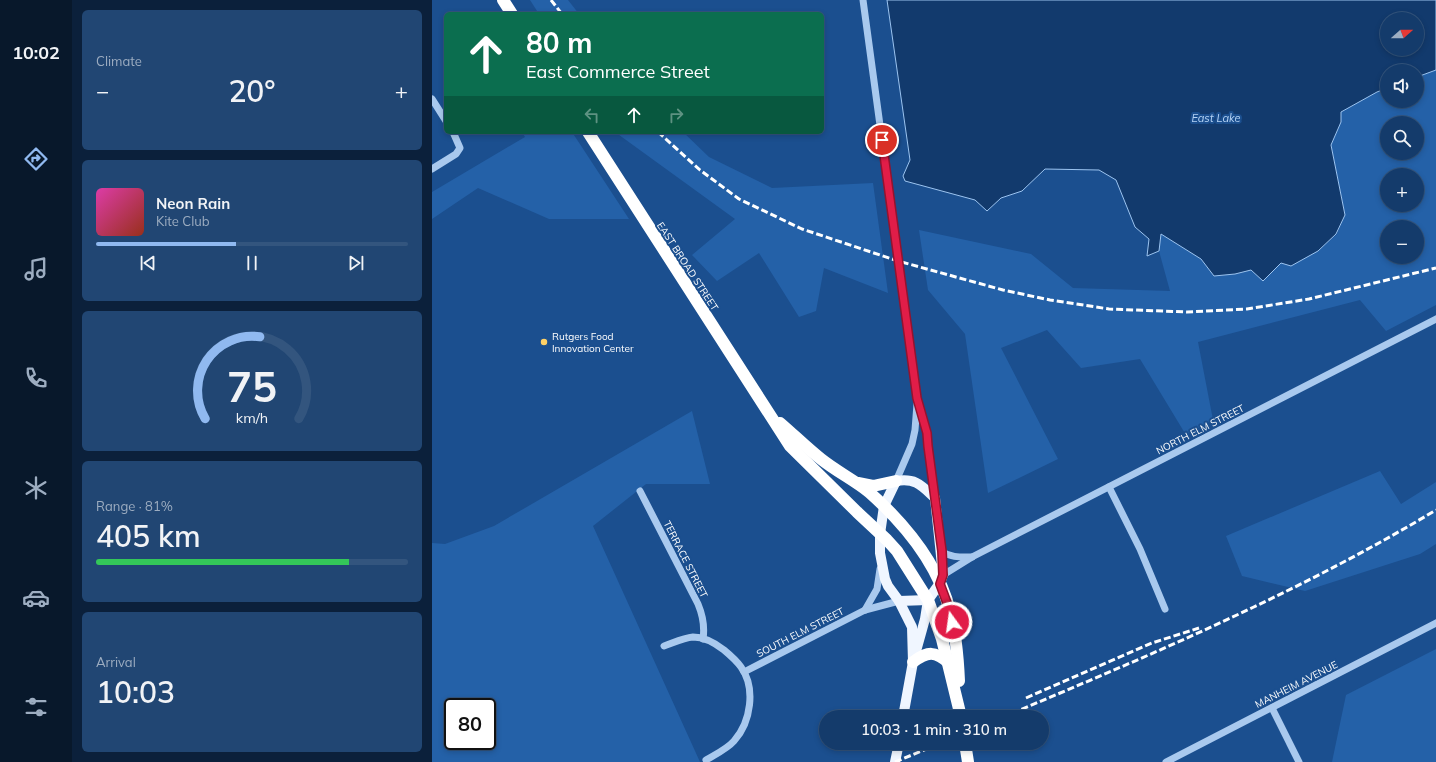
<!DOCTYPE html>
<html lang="en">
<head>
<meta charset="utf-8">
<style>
	body { margin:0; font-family:Mulish,sans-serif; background:#214673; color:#f1f3f6; height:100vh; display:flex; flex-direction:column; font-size:15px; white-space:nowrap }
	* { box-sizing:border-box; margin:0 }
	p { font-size:13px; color:#9dadc1 }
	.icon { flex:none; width:22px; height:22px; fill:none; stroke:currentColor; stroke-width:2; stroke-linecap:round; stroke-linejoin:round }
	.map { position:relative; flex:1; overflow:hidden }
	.drawer { display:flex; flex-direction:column; gap:10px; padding:10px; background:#0b203b; width:360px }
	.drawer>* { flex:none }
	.banner { position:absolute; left:12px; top:12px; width:380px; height:122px; border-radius:6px; box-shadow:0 2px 6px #0003,0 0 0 1px #33557e; background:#0b6e4f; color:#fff; overflow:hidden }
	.needle { width:26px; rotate:69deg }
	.fabs { position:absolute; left:948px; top:12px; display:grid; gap:8px }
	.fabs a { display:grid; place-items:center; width:44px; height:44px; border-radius:50%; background:#143b6b; box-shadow:0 2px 6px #0003,0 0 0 1px #33557e; font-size:20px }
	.speed { position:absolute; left:12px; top:698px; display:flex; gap:8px; font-size:20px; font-weight:700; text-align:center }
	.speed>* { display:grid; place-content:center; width:52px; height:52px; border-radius:50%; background:#143b6b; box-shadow:0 2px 6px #0003,0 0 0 1px #33557e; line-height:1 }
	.speed .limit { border:2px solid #111; border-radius:6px; background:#fff; color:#111 }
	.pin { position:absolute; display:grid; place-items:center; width:34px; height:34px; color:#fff; margin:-17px; border:2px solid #fff; border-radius:50%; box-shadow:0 1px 4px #0007 }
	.me { position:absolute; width:44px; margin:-22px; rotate:346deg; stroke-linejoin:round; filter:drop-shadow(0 0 3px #0008) }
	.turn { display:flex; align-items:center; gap:14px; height:84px; padding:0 16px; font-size:18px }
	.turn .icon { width:52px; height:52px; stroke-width:2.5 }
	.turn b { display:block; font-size:28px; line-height:34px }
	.lanes { display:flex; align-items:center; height:38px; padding:0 16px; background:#0003; justify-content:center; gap:20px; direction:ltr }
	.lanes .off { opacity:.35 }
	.big { font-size:30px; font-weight:600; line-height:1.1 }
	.drawer .card { flex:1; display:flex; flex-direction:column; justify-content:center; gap:6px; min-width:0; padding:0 14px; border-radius:6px; background:#214673 }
	.drawer .dial { align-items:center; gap:0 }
	.dial svg { height:104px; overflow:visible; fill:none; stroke:#33557e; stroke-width:7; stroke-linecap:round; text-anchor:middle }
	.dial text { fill:#f1f3f6; stroke:none }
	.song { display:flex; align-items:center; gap:12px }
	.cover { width:48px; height:48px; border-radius:6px; background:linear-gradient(135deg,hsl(320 70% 55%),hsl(10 70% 35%)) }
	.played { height:4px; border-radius:2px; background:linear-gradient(90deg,#90b9f0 45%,#33557e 45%) }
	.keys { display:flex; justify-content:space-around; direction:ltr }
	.heat { display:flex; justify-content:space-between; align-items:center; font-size:22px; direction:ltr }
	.charge { height:6px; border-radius:3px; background:linear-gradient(90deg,#34c759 81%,#33557e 0) }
	.trip { position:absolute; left:387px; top:710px; width:230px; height:40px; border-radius:20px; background:#143b6b; box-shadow:0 2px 6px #0003,0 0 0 1px #33557e; font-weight:600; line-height:40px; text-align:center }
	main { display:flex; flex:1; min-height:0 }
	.tabs { display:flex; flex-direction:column; width:72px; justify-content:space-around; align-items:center; background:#08182b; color:#9dadc1 }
	.tabs .icon { width:28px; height:28px }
	.tabs .on { color:#90b9f0 }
	.tabs b { font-size:18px; color:#f1f3f6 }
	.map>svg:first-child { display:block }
	.green { fill:#2461a8; fill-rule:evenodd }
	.water { fill:#123a6d; stroke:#9cc4f0; fill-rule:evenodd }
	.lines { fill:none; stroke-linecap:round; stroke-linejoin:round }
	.minor { stroke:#a9c9ee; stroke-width:7 }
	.major { stroke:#f0f6ff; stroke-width:10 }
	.highway { stroke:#fff; stroke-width:12 }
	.rail { stroke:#fff; stroke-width:3; stroke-dasharray:7 3; stroke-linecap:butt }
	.route-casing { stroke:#92132f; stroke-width:10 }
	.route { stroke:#e11d48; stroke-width:7 }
	.poi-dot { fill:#ffd166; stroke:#1b4f8f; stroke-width:1.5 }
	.labels { text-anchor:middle; stroke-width:4; stroke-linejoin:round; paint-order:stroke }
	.street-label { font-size:10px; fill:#fff; stroke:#1b4f8f }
	.poi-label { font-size:10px; fill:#fff; stroke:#1b4f8f; text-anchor:start }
	.water-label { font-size:11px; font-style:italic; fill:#b5d3f5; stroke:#1b4f8f }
</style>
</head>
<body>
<main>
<nav class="tabs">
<b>10:02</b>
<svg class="icon on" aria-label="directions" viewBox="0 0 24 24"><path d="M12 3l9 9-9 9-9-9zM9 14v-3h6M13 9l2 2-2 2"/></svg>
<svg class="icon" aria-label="music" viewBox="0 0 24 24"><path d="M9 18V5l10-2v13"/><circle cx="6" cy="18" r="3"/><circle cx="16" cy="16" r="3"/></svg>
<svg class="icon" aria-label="phone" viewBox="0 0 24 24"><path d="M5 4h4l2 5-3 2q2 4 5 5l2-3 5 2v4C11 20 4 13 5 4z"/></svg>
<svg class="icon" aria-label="climate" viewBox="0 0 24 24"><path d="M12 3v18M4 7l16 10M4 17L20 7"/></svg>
<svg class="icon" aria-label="car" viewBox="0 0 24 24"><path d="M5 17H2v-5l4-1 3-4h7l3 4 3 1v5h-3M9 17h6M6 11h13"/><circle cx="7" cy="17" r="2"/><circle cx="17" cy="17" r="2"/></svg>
<svg class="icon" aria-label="filters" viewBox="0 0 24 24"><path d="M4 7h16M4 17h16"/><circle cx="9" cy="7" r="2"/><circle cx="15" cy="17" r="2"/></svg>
</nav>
<section class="drawer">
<div class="card"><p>Climate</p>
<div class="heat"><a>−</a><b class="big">20°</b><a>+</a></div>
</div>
<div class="card">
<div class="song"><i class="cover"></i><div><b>Neon Rain</b><p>Kite Club</p></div></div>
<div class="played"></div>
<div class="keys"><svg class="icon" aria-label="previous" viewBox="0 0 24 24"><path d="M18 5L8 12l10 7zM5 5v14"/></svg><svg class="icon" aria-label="pause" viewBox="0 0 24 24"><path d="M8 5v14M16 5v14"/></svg><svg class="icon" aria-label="next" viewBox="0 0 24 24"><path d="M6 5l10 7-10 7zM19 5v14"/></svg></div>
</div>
<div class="card dial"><svg viewBox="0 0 100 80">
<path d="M14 69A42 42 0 1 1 86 69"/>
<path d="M14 69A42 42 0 0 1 56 6" stroke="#90b9f0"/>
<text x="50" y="56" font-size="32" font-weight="700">75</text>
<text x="50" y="72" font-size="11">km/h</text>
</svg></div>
<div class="card"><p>Range · 81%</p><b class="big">405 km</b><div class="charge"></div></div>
<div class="card"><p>Arrival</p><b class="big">10:03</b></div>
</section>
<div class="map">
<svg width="1004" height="762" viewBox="0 0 1004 762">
	<rect width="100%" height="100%" fill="#1b4f8f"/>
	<g class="green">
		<polygon points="98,0 136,0 147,14 107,14"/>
		<path d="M1004 70V305L954 331 928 300 766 342 781 420 754 435 708 359 649 368 615 330 569 348 626 459 556 493 533 334 496 290 487 230 599 254 641 288 738 291 727 251 729 234 769 259 782 275 803 274 819 270 831 281 849 263 886 251 905 234 913 215 899 145 909 122 908 112 945 92 955 88V101H985V77ZM955 123H985V153H955ZM955 175H985V205H955ZM955 227H985V257H955Z"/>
		<polygon points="90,132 140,132 197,219 117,219 46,188 0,219 0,192 93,137"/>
		<polygon points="183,132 251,132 277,157 340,188 441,183 456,293 392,268 384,311 367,317 327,253 285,281 260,255 303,219"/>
		<path d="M260 411 278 484H214L161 526 268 762H0V543L13 544 62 526ZM21 707H55V741H21Z"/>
		<polygon points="948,471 969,504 1004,482 1004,544 988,554 873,591 810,576 794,536"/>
		<polygon points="1004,649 1004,762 900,762 914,695"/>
	</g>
	<path class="water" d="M455 0H1004V70L985 77V71H955V88L945 92 909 112V122L899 145 913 215 904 234 886 251 859 266 849 263 831 281 819 270 803 274 782 276 769 259 729 234 727 251 715 256 717 239 703 227 684 180 667 170 613 169 590 191 569 198 555 211 543 200 473 181 471 176 478 160ZM955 19H985V49H955Z"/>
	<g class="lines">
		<g class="minor">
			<polyline points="431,0 485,398 495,433 503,498"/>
			<polyline points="0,99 14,121"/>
			<polyline points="0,169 24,154 28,148 21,132"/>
			<polyline points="464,481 480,444 483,430 485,404"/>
			<polyline points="677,487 708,549 733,609"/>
			<path d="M208 491 266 604C271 616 273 626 271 639"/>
			<path d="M509 551C519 558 529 557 540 557"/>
			<polyline points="511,575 540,557 1004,319"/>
			<polyline points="433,610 445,589 448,569"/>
			<path d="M232 646C241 643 251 638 261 637 272 637 283 643 292 650 298 655 304 660 309 667 324 688 319 722 302 741 295 749 284 754 274 760"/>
			<polyline points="312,672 433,610 467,601"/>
			<polyline points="840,708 867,762"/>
			<polyline points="734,762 1004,623"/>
		</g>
		<g class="major">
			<polyline points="467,601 496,600"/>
			<path d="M471 717 481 662 493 619 496 600 508 583 511 575 503 498C489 485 484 478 464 481L452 506 448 534V553L453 579 456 586 467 601 480 627 481 662"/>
			<polyline points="463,762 467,743"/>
		</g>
		<g class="highway">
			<polyline points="71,0 80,14"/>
			<polyline points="156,132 358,446 425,512 455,540 465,551 489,589 496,600 510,639 529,717"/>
			<path d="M348 423C362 435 375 448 389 459 404 471 422 480 437 492 473 524 506 564 518 611 524 634 526 658 527 681"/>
			<polyline points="426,483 441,486 464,481"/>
			<path d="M481 662C496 651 503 651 517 663"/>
			<polyline points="533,743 536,762"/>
		</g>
		<g class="rail">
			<polyline points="119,0 130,14"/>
			<polyline points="226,132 268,170 307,199 370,229 466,261 571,290 618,300 677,309 755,312 815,309 877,299 1004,268"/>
			<polyline points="594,698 720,643 767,628"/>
			<path d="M571 717C719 655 866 593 1004 510"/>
			<polyline points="463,762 509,743"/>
		</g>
	</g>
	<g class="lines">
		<defs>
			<polyline id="route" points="450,140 485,398 495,433 496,446 510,551 511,575 508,584 518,611 520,622"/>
		</defs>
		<use href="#route" class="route-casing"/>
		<use href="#route" class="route"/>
	</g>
	<circle class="poi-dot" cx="112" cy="342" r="4"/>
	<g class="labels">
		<g class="street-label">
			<text transform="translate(256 266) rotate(57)" y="4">EAST BROAD STREET</text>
			<text transform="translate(768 429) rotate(-27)" y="4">NORTH ELM STREET</text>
			<text transform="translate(254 559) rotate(63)" y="4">TERRACE STREET</text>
			<text transform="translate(368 632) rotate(-27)" y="4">SOUTH ELM STREET</text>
			<text transform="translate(864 684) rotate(-27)" y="4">MANHEIM AVENUE</text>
		</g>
		<g class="poi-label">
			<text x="120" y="340">Rutgers Food<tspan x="120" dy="12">Innovation Center</tspan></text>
		</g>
		<g class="water-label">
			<text x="784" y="122">East Lake</text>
		</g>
	</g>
</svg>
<div class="fabs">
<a><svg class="needle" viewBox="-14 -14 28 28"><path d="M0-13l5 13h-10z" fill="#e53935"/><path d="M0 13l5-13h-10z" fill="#9dadc1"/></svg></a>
<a><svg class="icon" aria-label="sound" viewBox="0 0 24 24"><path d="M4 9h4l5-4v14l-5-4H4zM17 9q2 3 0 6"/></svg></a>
<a><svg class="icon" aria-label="search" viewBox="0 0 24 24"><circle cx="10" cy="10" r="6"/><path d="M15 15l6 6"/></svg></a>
<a>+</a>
<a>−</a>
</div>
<div class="speed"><div class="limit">80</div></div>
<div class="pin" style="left:450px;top:140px;background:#d93025"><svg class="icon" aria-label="arrive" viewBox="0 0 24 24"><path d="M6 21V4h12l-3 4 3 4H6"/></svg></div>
<svg class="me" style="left:520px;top:622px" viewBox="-20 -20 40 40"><circle r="17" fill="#e11d48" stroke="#fff" stroke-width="3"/><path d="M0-11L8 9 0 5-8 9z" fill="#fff"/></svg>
<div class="trip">10:03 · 1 min · 310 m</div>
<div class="banner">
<div class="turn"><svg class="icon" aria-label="ahead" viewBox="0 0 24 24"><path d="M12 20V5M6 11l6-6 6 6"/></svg><div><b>80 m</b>East Commerce Street</div></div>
<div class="lanes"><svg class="icon off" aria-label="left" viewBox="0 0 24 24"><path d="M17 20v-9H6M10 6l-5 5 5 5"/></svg><svg class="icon" aria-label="ahead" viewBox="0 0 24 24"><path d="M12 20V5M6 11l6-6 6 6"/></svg><svg class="icon off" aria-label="right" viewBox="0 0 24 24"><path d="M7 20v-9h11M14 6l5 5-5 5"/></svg></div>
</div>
</div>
</main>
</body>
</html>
